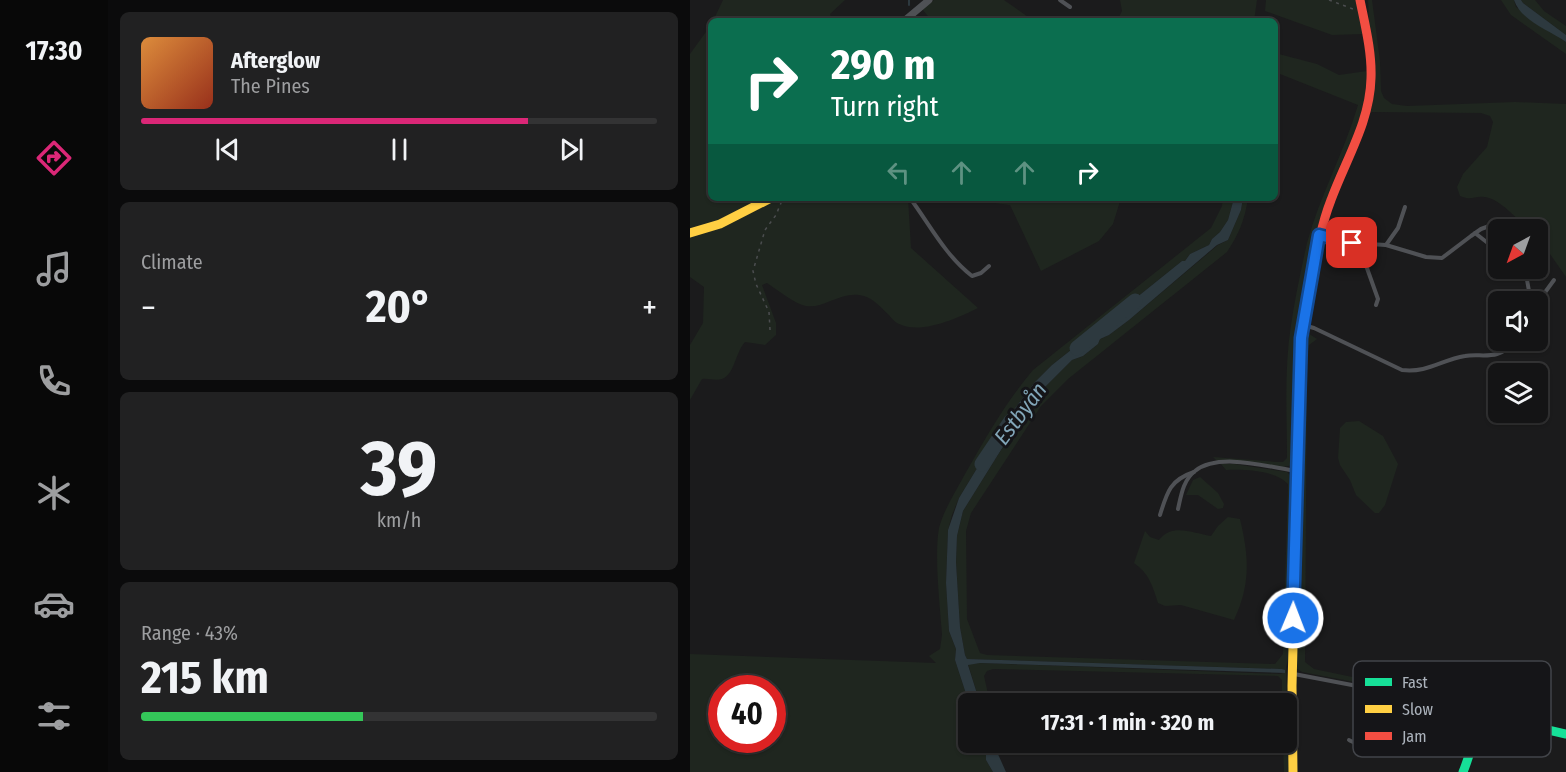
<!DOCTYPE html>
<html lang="en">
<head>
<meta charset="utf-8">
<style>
	body { margin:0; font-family:"Fira Sans Condensed",sans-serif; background:#212122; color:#f1f3f6; height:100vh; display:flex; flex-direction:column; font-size:22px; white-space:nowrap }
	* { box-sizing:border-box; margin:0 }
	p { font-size:20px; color:#9d9ea0 }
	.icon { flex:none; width:33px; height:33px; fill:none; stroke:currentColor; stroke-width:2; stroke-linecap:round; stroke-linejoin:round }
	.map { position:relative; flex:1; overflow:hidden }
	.details { display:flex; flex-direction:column; gap:12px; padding:12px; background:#0b0b0c; width:582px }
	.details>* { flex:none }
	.guide { position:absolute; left:18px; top:18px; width:570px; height:183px; border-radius:9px; box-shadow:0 2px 4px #0004,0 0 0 2px #333334; background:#0b6e4f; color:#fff; overflow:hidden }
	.needle { width:39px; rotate:221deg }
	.controls { position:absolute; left:798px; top:219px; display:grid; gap:12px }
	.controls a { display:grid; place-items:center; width:60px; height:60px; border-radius:9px; background:#141415; box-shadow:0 2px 4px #0004,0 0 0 2px #333334; font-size:30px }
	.speed { position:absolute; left:18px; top:675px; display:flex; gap:12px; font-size:30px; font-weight:700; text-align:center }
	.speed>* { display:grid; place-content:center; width:78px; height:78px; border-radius:50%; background:#141415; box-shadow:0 2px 4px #0004,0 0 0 2px #333334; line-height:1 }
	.speed .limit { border:9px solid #d22; background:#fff; color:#111 }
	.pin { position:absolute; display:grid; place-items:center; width:51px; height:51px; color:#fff; margin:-26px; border-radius:12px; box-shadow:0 3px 9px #0006 }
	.me { position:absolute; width:66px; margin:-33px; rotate:1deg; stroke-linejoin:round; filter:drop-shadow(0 0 4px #0008) }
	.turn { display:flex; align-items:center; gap:21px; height:126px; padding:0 24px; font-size:27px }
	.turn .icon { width:78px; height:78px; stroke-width:2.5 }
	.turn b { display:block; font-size:42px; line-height:51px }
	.lanes { display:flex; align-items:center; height:57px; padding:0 24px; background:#0003; justify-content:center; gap:30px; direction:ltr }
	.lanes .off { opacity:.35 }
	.big { font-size:45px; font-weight:700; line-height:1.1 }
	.details .widget { flex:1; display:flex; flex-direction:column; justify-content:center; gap:9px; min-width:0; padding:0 21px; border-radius:9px; background:#212122 }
	.details .dial { align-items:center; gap:0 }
	.dial b { font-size:78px; line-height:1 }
	.song { display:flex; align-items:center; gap:18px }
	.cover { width:72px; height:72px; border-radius:9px; background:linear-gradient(135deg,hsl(30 70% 55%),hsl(10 70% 35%)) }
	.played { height:6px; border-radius:3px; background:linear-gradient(90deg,#db2777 75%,#333334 75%) }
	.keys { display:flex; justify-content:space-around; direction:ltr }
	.heat { display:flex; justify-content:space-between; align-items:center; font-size:33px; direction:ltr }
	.charge { height:9px; border-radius:4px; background:linear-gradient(90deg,#34c759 43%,#333334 0) }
	.trip { position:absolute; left:268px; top:693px; width:339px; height:60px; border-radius:9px; background:#141415; box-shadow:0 2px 4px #0004,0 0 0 2px #333334; font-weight:700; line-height:60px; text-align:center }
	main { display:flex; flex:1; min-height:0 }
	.dock { display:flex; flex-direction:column; width:108px; justify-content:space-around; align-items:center; background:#080808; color:#9d9ea0 }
	.dock .icon { width:42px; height:42px }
	.dock .on { color:#db2777 }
	.dock b { font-size:27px; color:#f1f3f6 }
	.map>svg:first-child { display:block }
	.green { fill:#1f261f; fill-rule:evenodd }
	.water { fill:#2d393f }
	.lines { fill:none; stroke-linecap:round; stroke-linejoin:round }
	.stream { stroke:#2d393f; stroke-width:2 }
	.river { stroke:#2d393f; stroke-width:15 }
	.path { stroke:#4b4d4f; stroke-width:1.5; stroke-dasharray:3 4.5; stroke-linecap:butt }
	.lane { stroke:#4f5155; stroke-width:4 }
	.street { stroke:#4f5155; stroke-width:7 }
	.fast { stroke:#16e098; stroke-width:9 }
	.slow { stroke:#ffcf43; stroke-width:9 }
	.jam { stroke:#f24e42; stroke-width:9 }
	.route-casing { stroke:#114b97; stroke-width:15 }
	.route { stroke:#1a73e8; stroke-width:10 }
	.labels { text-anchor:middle; stroke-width:6; stroke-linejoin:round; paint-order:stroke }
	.water-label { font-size:22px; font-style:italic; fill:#82a6b8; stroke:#151518 }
	.key { fill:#151518; stroke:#424449; stroke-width:1.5 }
	.key-label { font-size:16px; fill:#acb3bc }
</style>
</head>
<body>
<main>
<nav class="dock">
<b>17:30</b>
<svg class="icon on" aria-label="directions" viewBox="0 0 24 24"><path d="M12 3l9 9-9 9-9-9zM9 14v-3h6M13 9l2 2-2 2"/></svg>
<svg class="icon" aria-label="music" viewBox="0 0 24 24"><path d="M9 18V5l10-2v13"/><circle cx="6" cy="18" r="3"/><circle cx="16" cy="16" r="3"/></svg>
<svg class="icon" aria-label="phone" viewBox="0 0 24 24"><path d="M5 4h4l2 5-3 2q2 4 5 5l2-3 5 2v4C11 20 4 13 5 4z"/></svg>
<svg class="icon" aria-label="climate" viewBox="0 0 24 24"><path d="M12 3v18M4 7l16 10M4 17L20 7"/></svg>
<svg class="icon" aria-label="car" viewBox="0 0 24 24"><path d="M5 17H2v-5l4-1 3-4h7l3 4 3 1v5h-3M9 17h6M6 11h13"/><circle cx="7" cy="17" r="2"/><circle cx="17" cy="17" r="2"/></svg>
<svg class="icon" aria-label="filters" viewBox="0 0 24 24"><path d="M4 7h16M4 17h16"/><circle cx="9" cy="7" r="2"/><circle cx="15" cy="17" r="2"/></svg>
</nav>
<section class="details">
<div class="widget">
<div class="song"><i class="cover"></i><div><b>Afterglow</b><p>The Pines</p></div></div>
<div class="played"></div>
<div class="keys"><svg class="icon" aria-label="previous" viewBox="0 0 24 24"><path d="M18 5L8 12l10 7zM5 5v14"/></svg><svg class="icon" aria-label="pause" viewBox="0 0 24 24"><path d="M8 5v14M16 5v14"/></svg><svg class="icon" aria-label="next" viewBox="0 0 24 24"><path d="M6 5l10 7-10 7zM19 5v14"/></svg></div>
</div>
<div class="widget"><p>Climate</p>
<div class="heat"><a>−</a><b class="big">20°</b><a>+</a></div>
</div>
<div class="widget dial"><b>39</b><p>km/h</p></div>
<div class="widget"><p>Range · 43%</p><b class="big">215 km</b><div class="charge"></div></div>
</section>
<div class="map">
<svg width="876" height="772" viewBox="0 0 876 772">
	<rect width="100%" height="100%" fill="#1b1b1c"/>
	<g class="green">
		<polygon points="33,0 155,0 140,14 142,21 23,21"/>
		<polygon points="244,0 314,0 344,21 242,21 232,9"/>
		<polygon points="430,0 567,0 564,21 427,21 432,11"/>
		<polygon points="576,0 667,0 673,34 642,35 575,11"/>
		<path d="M678 0H682L690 61 691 91 694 98 702 104 717 106 825 102 876 104V277L853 244 848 238V230L838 229C828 220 808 197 794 197 783 196 782 201 770 196L767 187 773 174 797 147 803 122 800 116 791 113 681 112C686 78 683 61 679 28 678 19 679 9 678 0Z"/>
		<polygon points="811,0 824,0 826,7 876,42 876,54 821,15"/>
		<polygon points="831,0 845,0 854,11 876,26 876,35 833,3"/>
		<polygon points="21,25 21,198 72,198 30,221 0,230 0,54"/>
		<path d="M585 53 627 64 649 75 677 71C676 87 675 102 671 117 667 131 659 146 653 159 644 179 636 199 630 219 606 297 604 379 604 460L602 465C581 472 550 458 527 461L523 457 587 462H593L597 458C597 414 594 369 601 325 605 298 611 270 617 243 630 195 654 153 668 105L585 72Z"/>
		<path d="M86 198H218L221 248 288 308C268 318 231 335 209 324 206 323 201 318 199 315 190 307 183 297 169 295 151 292 132 309 116 306 103 303 88 290 77 283L72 285 86 323V335L75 345 55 342C45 353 45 374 32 379 25 381 19 378 12 379L0 400V345L13 323 14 287 0 277V235L66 211Z"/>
		<polygon points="264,198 431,198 423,224 409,241 351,271 320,205"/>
		<path d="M533 198H544L538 220 530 232 522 239 519 245 500 254 495 261H492L436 306 418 326 386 346 362 365 344 383 317 419 309 440 289 465 269 498 262 515 258 530 256 583 259 631 266 649 265 660 279 703V742L292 743 296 751V760L303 772H0V654L246 663 239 656 250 649 252 635C250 605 244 556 249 528 254 509 266 491 275 474 296 437 316 402 343 370L521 228 532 206ZM32 688H82V740H32Z"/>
		<path d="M553 198H558C555 219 549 234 537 252L378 379 351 406 281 513 276 531 277 619 288 648 290 653 297 655 585 664 593 654 598 484C585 470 554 469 536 470L531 464H544L597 472 603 478 599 656 596 667 599 772H594L593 743 597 742V704L592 703V680L588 676 303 669 297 671 294 676 300 703H290L278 664 290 663 591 674 595 671 592 669 277 659 275 655 270 627 266 562 267 536 273 511 342 400 382 360 393 356 408 344 410 339 419 335 439 320 528 245 538 240 551 210Z"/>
		<path d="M616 332 627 339 619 345 617 357 615 662 624 669 696 684C708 682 709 670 716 661 735 656 745 677 757 688 764 695 773 699 781 704L612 672 606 668 613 359Z"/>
		<polygon points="669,421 693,436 708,464 695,505 689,513 685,513 666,495 660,480 650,465 648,458 650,428 656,422"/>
		<polygon points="510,477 528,493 534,504 533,508 528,509 508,495 496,495 503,480"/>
		<path d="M538 517 550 519C559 557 561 584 544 620L491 605 475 606 468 603C463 587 459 573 444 563L455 531 460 537 469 540C483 523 501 533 521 536L528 526Z"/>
	</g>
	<g class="water">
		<path d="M824 0H831L833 3 876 35V42C859 30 831 21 824 0Z"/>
		<polygon points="544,198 553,198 551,210 538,240 527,245 439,320 419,335 410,339 408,344 393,356 382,360 342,400 273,511 267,536 266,562 270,627 275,655 277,659 592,669 595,670 595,673 290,663 278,665 290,703 279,703 265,660 266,649 259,631 256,583 258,530 269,498 289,465 309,440 317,419 344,383 362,365 386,346 418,326 436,306 492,261 495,261 500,254 519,245 522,239 530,232 538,220"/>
		<polygon points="292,743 303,743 316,772 303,772 296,760 296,751"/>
	</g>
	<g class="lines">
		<polyline class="stream" points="219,0 219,5"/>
		<g class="river">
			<polyline points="387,348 445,301"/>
			<polyline points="292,464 321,421"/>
		</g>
		<g class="path">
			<polyline points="639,0 663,9"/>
			<polyline points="80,330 79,312 66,284 63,271 75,230 86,215 93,198"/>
		</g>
		<g class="lane">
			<polyline points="370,0 380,7"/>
			<path d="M220 198C240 225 255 255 282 276L291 273 299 266"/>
			<polyline points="785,233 808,251"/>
			<polyline points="630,236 662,243 696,245 708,228 715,207"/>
			<polyline points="668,243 688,299 686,305"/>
			<polyline points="696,245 736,257 752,258 781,236 791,229 802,225 808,230"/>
			<polyline points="837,280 841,302"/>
			<polyline points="848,302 864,280"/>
			<path d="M613 325 624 328 712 370C738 373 751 360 775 356 785 354 797 357 807 354 815 352 821 346 826 340"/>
			<path d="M488 509C491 496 493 480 505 471 529 452 578 467 606 471"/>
			<path d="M470 515C477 492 480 480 504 472"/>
			<path d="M604 674 725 697C715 709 689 749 672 746 668 745 663 742 659 740"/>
			<polyline points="725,697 785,712 798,720"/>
		</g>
		<polyline class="street" points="214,21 239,0"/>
		<path class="fast" d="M773 772C782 751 783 728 807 718L876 734"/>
		<g class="slow">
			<polyline points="0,233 30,224 81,198"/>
			<polyline points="603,772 602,686 611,338 621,286"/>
		</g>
		<path class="jam" d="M621 286C626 257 630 228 641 200 656 159 680 122 681 78 682 52 675 25 670 0"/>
	</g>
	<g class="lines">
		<defs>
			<polyline id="route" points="603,618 611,338 629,235 662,243"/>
		</defs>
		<use href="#route" class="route-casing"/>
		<use href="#route" class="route"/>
	</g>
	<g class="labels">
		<g class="water-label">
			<text transform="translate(330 413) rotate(-53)" y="8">Estbyån</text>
		</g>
	</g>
	<rect x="663" y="661" width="198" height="96" rx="9" class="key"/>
	<rect x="675" y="678" width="27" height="8" fill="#16e098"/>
	<rect x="675" y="705" width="27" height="8" fill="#ffcf43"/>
	<rect x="675" y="732" width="27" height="8" fill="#f24e42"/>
	<g class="key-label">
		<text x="712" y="688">Fast</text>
		<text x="712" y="715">Slow</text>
		<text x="712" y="742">Jam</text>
	</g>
</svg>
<div class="controls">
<a><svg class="needle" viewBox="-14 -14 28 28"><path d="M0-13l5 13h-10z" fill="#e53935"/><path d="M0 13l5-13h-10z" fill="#9d9ea0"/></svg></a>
<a><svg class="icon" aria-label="sound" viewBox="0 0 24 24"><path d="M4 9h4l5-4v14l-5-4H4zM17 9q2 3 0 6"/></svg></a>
<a><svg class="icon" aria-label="layers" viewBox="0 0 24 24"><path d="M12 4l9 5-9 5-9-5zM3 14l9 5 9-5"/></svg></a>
</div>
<div class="speed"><div class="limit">40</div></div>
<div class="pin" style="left:662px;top:243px;background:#d93025"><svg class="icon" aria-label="arrive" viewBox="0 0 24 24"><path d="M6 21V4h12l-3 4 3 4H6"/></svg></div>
<svg class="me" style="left:603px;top:618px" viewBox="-20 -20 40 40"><circle r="17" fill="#1a73e8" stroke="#fff" stroke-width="3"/><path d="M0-11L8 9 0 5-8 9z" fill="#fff"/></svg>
<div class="trip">17:31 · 1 min · 320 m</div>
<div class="guide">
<div class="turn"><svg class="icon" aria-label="right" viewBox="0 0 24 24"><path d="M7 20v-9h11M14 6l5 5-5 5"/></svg><div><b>290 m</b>Turn right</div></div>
<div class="lanes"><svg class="icon off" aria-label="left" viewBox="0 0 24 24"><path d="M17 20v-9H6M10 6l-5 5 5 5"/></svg><svg class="icon off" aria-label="ahead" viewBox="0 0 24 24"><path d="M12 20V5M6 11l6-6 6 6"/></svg><svg class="icon off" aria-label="ahead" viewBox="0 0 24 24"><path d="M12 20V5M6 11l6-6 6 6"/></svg><svg class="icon" aria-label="right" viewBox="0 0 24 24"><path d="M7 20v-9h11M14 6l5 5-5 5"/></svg></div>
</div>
</div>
</main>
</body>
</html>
